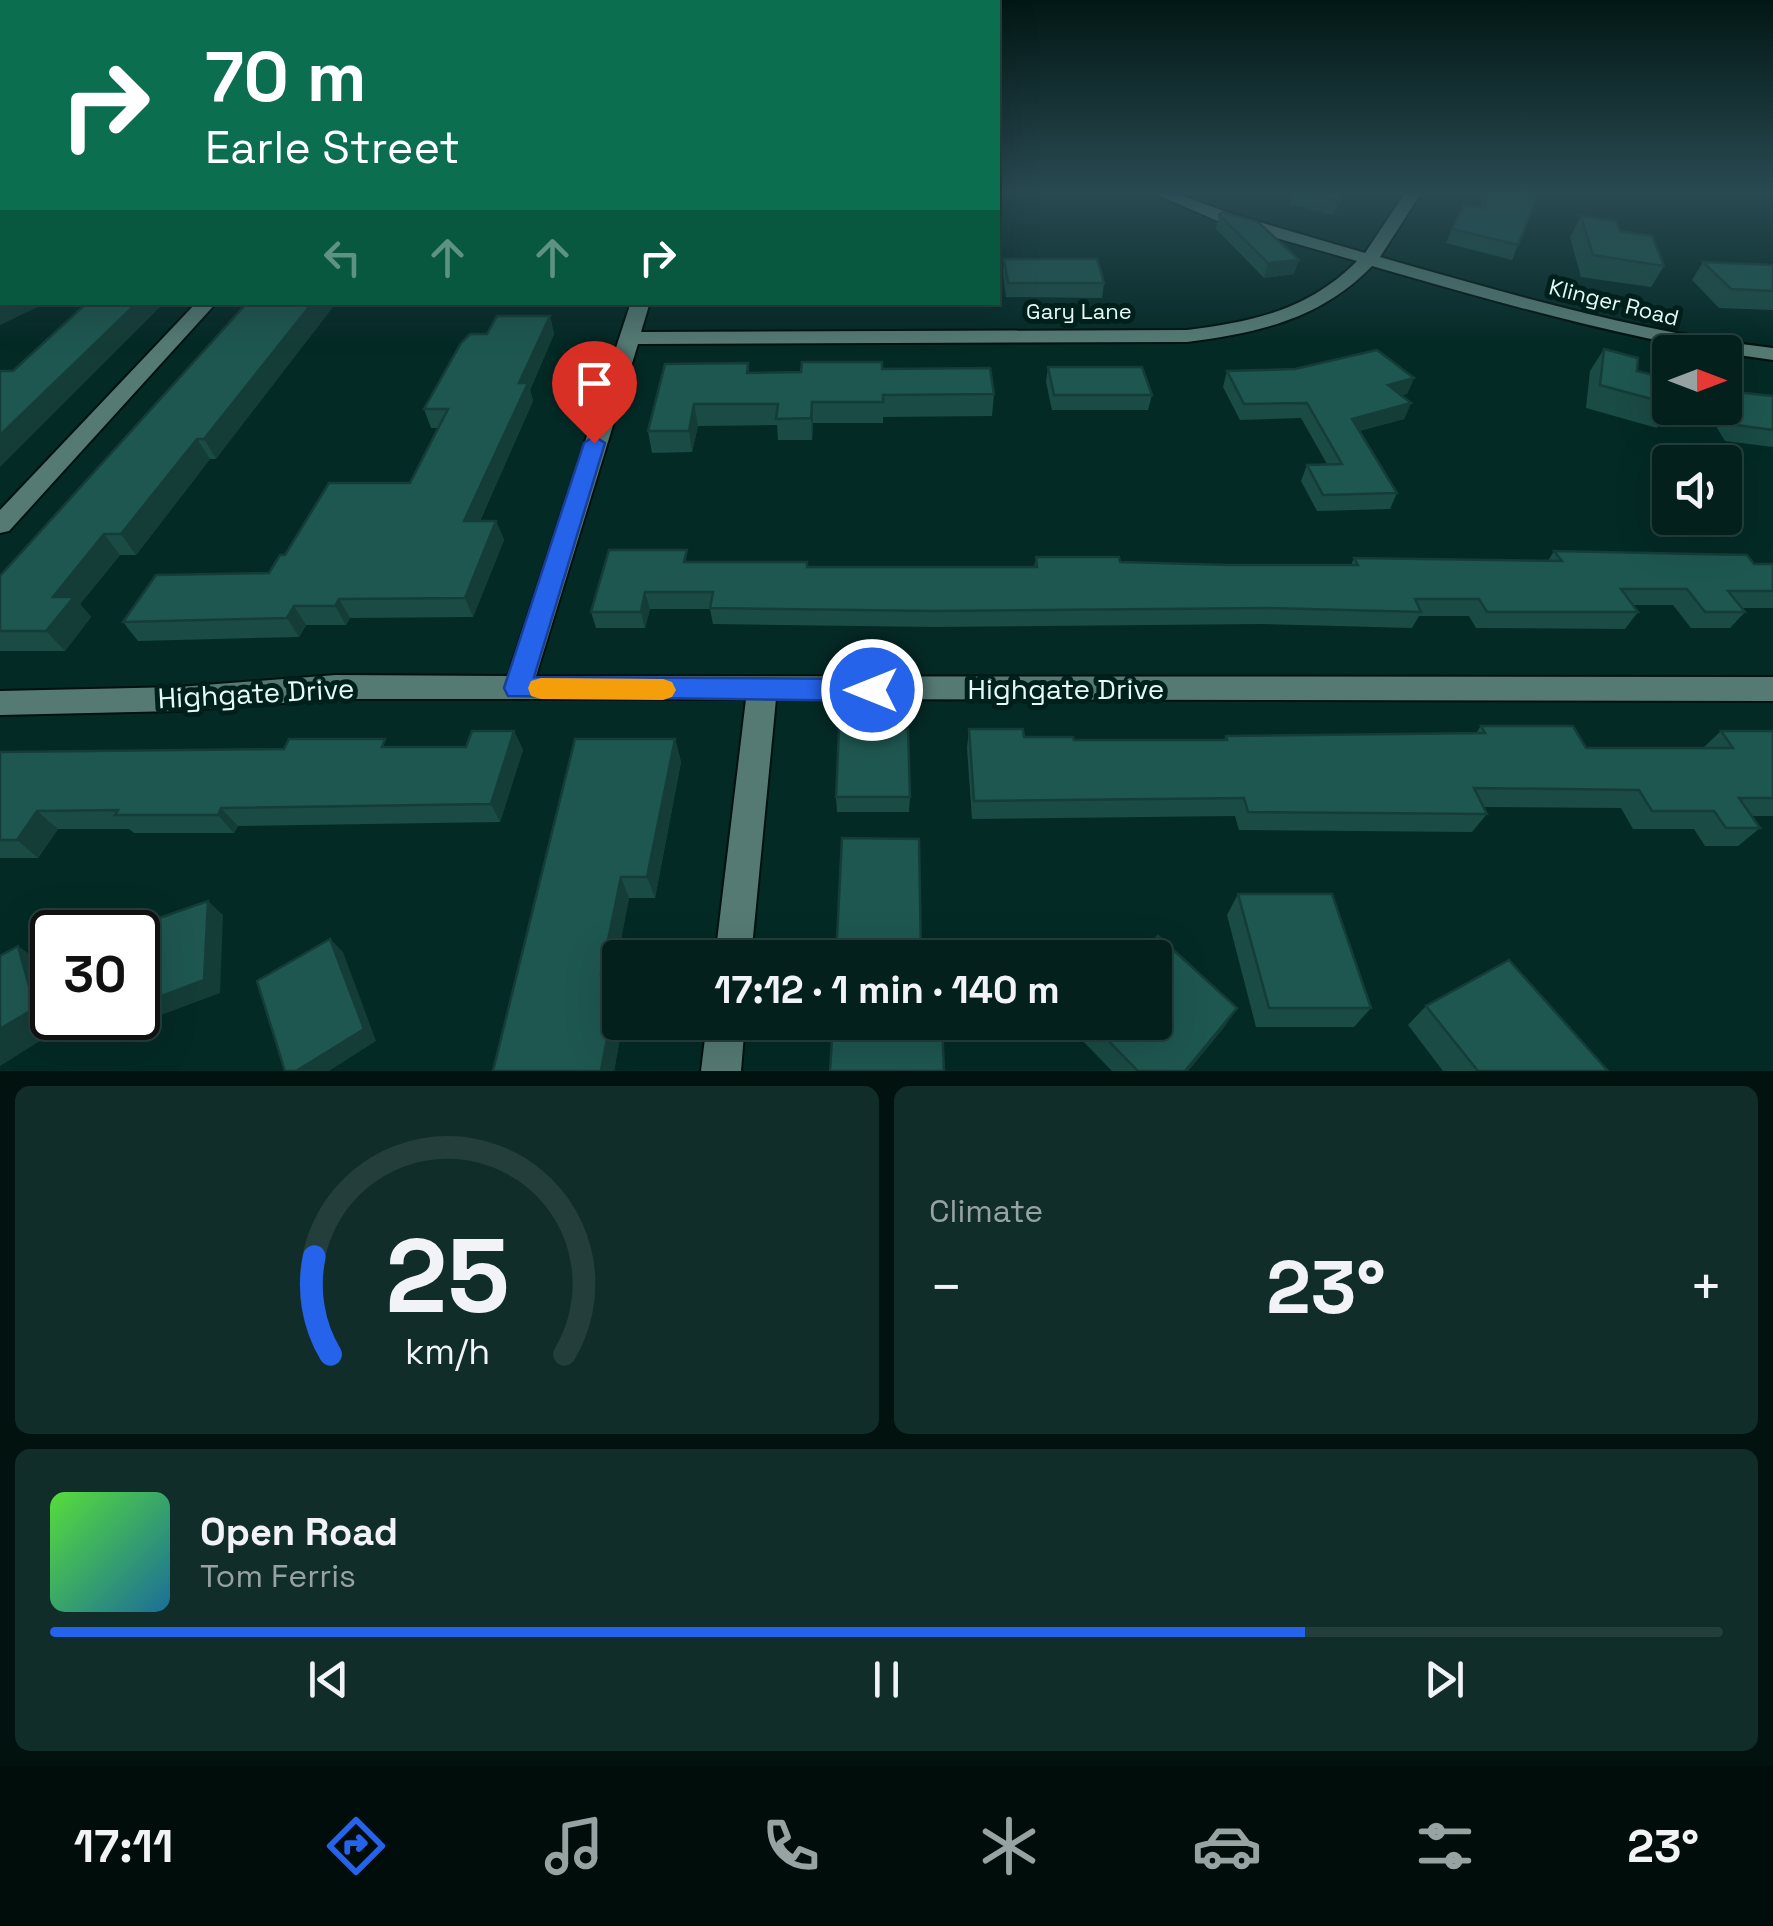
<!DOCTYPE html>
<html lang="en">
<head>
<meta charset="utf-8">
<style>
	body { margin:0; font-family:"Space Grotesk",sans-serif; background:#112d29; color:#f1f3f6; height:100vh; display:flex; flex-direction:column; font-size:38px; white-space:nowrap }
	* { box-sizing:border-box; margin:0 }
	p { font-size:32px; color:#97a3a3 }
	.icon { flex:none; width:55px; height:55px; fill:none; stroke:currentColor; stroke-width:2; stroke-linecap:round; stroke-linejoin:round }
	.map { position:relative; height:1071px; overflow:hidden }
	.panel { display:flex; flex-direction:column; gap:15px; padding:15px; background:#02120f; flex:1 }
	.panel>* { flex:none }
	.banner { position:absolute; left:0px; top:0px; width:1000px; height:305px; box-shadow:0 10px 40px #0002,0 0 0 2px #243e3b; background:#0b6e4f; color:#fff; overflow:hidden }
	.needle { width:65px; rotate:90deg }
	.fabs { position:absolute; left:1652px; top:335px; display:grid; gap:20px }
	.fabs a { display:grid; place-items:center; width:90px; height:90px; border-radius:10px; background:#03201c; box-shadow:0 10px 40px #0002,0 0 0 2px #243e3b; font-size:50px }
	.speed { position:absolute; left:30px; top:910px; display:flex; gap:20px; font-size:50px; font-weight:700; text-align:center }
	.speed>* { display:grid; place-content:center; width:130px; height:130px; border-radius:50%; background:#03201c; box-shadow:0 10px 40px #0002,0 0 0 2px #243e3b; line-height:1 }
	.speed .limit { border:5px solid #111; border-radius:15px; background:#fff; color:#111 }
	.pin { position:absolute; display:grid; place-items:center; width:85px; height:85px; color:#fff; margin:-102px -42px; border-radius:50% 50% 50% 0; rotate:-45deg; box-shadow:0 0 10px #0007 }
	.pin .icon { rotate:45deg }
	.me { position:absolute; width:110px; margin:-55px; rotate:270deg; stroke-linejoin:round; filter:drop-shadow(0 0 8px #0008) }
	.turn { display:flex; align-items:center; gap:35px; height:210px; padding:0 40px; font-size:45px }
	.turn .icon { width:130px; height:130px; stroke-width:2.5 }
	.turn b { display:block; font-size:70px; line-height:85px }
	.lanes { display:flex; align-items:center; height:95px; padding:0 40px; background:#0003; justify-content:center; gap:50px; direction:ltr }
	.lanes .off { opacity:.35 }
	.big { font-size:75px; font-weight:800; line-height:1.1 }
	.panel .tile { flex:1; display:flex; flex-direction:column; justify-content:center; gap:15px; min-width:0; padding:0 35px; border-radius:15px; background:#112d29 }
	.panel .dial { align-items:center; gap:0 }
	.dial svg { height:260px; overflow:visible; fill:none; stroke:#243e3b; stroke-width:7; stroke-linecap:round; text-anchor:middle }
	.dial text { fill:#f1f3f6; stroke:none }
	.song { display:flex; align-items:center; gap:30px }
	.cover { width:120px; height:120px; border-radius:15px; background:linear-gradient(135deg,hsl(110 70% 55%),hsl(200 70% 35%)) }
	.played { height:10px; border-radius:5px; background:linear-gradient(90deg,#2563eb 75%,#243e3b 75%) }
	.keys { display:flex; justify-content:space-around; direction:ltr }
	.heat { display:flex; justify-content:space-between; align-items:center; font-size:55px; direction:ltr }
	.panel .tiles { flex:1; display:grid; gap:15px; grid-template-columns:1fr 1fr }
	.tile:last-child { grid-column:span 2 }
	.trip { position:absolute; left:602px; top:940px; width:570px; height:100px; border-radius:10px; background:#03201c; box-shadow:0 10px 40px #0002,0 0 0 2px #243e3b; font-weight:800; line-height:100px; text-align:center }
	.menu { display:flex; height:160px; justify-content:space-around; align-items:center; background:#010d0b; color:#97a3a3 }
	.menu .icon { width:70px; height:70px }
	.menu .active { color:#2563eb }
	.menu b { font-size:45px; color:#f1f3f6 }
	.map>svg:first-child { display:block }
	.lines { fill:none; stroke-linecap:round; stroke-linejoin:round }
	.minor-casing { stroke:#00110e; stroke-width:4 }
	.minor { fill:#557a74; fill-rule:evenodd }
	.wall { fill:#1a4b45 }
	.shaded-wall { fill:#153d38 }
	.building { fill:#1e5750; stroke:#153d38; stroke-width:2.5 }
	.route { fill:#2563eb; stroke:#184099; stroke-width:2.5 }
	.slow { fill:#f59e0b }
	.labels { text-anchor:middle; stroke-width:10; stroke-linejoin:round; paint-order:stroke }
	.far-street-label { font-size:22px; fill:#e5f9f5; stroke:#00201c }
	.street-label { font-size:28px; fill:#e5f9f5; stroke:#00201c }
</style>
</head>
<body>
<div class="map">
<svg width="1773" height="1071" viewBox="0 0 1773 1071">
	<rect width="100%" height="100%" fill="#042a26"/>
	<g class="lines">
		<defs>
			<g id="minor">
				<path d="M1153 193H1175L1232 214 1365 253 1405 193H1421L1380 257C1509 294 1639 332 1773 348V360C1639 343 1504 304 1372 266 1321 319 1258 333 1187 342L638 344 536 676 1773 677V701L776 699 751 958H715L746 699H336L178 711 0 715V691L178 687 336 675 508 676 631 302H650L641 332 1187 330C1252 322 1309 310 1357 261L1220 222Z"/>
				<polygon points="197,302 217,302 9,531 0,533 0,510"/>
				<polygon points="707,1022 745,1022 741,1071 701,1071"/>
			</g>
		</defs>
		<use href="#minor" class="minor-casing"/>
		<use href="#minor" class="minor"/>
	</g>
	<g class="wall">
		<polygon points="1293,193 1346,193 1333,215 1290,204"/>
		<polygon points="1483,193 1538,193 1512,260 1446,243 1452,229 1480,207"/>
		<polygon points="1219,215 1294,274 1264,278 1216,229"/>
		<polygon points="1581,216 1620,231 1664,266 1651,287 1581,277 1570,237"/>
		<polygon points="1004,259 1104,283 1102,298 1006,297 1003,274"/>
		<polygon points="1703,262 1773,265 1773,310 1719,308 1692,280"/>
		<polygon points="248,302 216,459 210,459 136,555 120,555 80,604 91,617 65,651 0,651 0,576"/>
		<polygon points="550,316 554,334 530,390 533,401 480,521 496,521 504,540 473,617 350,618 346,625 306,625 299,637 138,641 123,622 269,573 285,555 410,483 438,428 431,428 424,409 487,334"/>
		<polygon points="1604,349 1637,371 1670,379 1670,408 1657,428 1586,408 1590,371"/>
		<polygon points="748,363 749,373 882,369 994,394 992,416 883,417 883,423 813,423 812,440 778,440 777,425 698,426 692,452 652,453 648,431"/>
		<polygon points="1048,367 1152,395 1148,410 1052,410 1046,382"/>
		<polygon points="1227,371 1414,378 1407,394 1401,395 1411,403 1404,419 1359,431 1397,493 1390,509 1317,511 1301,481 1307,465 1327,464 1301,418 1240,420 1223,387"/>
		<polygon points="1773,396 1773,447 1725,441 1705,408 1725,408"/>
		<polygon points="1554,551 1773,564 1773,608 1742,608 1745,612 1730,628 1691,628 1673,605 1633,605 1638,612 1625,629 1476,628 1469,616 1419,616 1412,628 1261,624 933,627 713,624 710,609 650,609 645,628 596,628 591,612 689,562 808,567 1034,567 1036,557 1120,562 1229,565 1351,565 1354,558 1548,561"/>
		<polygon points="1481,726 1586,748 1703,748 1721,731 1773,731 1773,816 1752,816 1760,828 1738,846 1705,846 1694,829 1633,829 1621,808 1483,807 1487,814 1472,832 1239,830 1235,816 972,819 967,748 969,729 1024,737 1074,740 1224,740 1226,736 1476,733"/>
		<polygon points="514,731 523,750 500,822 238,826 234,833 134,833 129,829 58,829 38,858 0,858 0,752 466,747"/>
		<polygon points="675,739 681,762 655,898 629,898 614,974 620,1022 623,1022 614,1071 493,1071"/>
		<polygon points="836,797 910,797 909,812 837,812"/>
		<polygon points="1238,894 1371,1008 1354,1027 1256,1027 1227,915"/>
		<polygon points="1426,1006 1608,1071 1443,1071 1408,1025"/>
		<polygon points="1081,1022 1155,1022 1225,1026 1188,1071 1112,1071 1077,1035"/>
	</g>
	<g class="shaded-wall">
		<rect x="0" y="193" width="2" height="44"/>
		<polygon points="1343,193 1346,193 1333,215 1338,201"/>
		<polygon points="1299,260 1294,274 1264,278 1268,263"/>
		<polygon points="6,302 43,302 44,304 0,325 0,306"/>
		<polygon points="138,302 165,302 0,467 0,435"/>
		<polygon points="313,302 337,302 216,459 204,439"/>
		<polygon points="550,316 554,334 530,390 533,401 471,540 464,521 519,383"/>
		<polygon points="1414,378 1407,394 1381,400 1388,385"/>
		<polygon points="812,402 813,423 812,440 811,418"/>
		<polygon points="1411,403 1404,419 1345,434 1352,419"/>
		<polygon points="694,404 698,426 692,452 689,431"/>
		<polygon points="197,439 210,459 136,555 121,534"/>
		<polygon points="496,521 504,540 473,617 465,598"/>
		<polygon points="104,534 120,555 80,604 91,617 65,651 46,631 53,597"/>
		<polygon points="645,592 650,609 645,628 641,612"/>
		<polygon points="339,599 350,618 346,625 335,606"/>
		<polygon points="294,606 306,625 299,637 287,618"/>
		<polygon points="514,731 523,750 500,822 491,804"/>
		<polygon points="675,739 681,762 655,898 647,877"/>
		<polygon points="221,808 238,826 234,833 218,815"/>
		<polygon points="37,811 58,829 38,858 17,840"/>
		<polygon points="621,877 629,898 611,993 601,974"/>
		<polygon points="208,901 223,915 220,993 113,1033 95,1021 103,1018 138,1018 138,1005"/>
		<polygon points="330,939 343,952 376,1041 329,1071 296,1071"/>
		<polygon points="18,946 46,966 52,988 52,1018 61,1018 64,1026 0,1066 0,1029"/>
		<polygon points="619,974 620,1022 623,1022 614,1071 601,1071"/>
		<polygon points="1237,1008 1225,1026 1188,1071 1185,1071"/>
	</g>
	<g class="building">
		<polygon points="1303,193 1343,193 1338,201"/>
		<polygon points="1486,193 1538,193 1518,245 1452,229 1464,204 1484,208"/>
		<polygon points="1223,212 1258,222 1299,260 1268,263 1219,215"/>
		<polygon points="1581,216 1616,221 1620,231 1652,236 1664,266 1593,255"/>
		<polygon points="1004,259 1097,259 1104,283 1008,283"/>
		<polygon points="1703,262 1773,265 1773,291 1731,289"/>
		<polygon points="0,278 2,279 2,302 6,302 0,306"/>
		<polygon points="88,302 138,302 0,435 0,371 13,371"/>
		<polygon points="248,302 313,302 204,439 197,439 121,534 104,534 53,597 74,597 46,631 0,631 0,576"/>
		<polygon points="497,316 550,316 519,383 528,383 464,521 496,521 465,598 339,599 335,606 294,606 287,618 123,622 156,575 269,573 280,555 285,555 329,483 410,483 448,409 424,409 461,343 470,334 487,334"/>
		<polygon points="1604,349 1638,358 1637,371 1670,379 1670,404 1600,385"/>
		<polygon points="1377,350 1414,378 1388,385 1411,403 1352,419 1397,493 1323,495 1307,465 1342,464 1307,403 1244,404 1227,371 1295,369"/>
		<polygon points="802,362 882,362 882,369 990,368 994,394 883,395 883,402 812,402 811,418 776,419 778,404 694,404 689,431 648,431 665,364 748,363 747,373 801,372"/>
		<polygon points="1048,367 1142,367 1152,395 1054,395"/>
		<polygon points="1725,391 1773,396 1773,430 1737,425 1725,406"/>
		<polygon points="609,550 687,550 684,562 807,562 807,567 1037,567 1036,557 1119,557 1120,562 1229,565 1358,565 1354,558 1562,561 1554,551 1747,555 1754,564 1773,564 1773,591 1728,591 1745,612 1705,612 1687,589 1621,589 1638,612 1487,612 1479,599 1415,599 1421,612 1268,608 934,611 710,608 713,592 645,592 641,612 591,612"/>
		<polygon points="1481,726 1573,726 1586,748 1733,748 1721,731 1773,731 1773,798 1739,798 1760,828 1726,828 1714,811 1652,811 1639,790 1474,788 1487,814 1248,812 1244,798 974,801 969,729 1023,729 1024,737 1073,737 1074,740 1227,740 1226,736 1485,733"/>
		<polygon points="839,729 908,729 910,797 836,797"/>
		<polygon points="472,731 514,731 491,804 221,808 218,815 115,815 118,810 37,811 17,840 0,840 0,752 284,749 289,739 385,739 382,747 466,747"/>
		<polygon points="575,739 675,739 647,877 621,877 601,974 619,974 601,1071 493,1071"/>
		<polygon points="842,838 919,839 921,958 836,958"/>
		<polygon points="1238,894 1332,894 1371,1008 1269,1008"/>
		<polygon points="208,901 204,980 138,1005 138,932 119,932"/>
		<polygon points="1158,936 1237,1008 1185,1071 1138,1071 1090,1022 1155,1022 1155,958 1138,958"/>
		<polygon points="330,939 364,1029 296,1071 285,1071 257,981"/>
		<polygon points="18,946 35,1008 0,1029 0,956"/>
		<polygon points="1509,960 1608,1071 1478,1071 1426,1006"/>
		<polygon points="833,1022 942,1022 944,1071 830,1071"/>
	</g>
	<linearGradient id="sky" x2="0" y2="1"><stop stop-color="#021715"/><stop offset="0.56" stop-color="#294a52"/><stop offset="1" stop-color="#294a52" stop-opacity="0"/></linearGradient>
	<rect width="1773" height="343" fill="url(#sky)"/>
	<polygon class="route" points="594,436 605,443 534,677 872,679 881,682 885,690 881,698 872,701 508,696 504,688 584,443"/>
	<polygon class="slow" points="541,678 663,679 672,682 676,690 672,697 663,700 541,699 531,696 528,688 531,681"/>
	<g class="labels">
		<g class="far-street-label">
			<text transform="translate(1614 302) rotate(14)" y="8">Klinger Road</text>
			<text x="1079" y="319">Gary Lane</text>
		</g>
		<g class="street-label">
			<text x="1066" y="699">Highgate Drive</text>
			<text transform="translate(256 693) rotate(-3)" y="10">Highgate Drive</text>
		</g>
	</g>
</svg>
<div class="fabs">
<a><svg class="needle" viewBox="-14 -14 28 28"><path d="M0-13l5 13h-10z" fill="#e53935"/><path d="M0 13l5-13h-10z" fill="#97a3a3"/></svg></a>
<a><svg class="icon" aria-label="sound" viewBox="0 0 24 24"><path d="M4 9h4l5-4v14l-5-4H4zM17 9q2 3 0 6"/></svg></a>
</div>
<div class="speed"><div class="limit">30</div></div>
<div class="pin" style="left:594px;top:443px;background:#d93025"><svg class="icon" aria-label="arrive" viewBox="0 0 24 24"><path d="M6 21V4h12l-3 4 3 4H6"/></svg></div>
<svg class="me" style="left:872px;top:690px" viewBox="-20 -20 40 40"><circle r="17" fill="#2563eb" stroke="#fff" stroke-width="3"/><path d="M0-11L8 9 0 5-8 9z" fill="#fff"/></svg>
<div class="trip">17:12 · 1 min · 140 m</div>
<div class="banner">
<div class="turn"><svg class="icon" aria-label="right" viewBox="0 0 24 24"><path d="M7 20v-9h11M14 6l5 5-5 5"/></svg><div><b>70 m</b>Earle Street</div></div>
<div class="lanes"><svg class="icon off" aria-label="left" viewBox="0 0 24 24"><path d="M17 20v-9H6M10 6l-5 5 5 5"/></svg><svg class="icon off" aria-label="ahead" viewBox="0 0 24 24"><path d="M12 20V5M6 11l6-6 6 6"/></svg><svg class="icon off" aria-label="ahead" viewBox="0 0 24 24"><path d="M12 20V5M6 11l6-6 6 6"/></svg><svg class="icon" aria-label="right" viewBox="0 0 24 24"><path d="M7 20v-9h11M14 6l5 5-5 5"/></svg></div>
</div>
</div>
<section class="panel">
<div class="tiles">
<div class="tile dial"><svg viewBox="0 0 100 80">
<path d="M14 69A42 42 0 1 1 86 69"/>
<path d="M14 69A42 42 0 0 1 9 39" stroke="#2563eb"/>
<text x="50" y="56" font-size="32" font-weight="700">25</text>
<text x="50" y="72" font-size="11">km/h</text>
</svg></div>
<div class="tile"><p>Climate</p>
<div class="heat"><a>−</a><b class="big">23°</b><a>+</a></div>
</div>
<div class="tile">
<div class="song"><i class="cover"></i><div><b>Open Road</b><p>Tom Ferris</p></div></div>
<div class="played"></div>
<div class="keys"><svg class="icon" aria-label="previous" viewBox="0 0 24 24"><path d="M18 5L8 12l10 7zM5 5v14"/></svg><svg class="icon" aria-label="pause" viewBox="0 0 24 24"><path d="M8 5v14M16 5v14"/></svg><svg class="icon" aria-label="next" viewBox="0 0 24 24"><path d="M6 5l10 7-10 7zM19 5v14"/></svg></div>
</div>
</div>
</section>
<nav class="menu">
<b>17:11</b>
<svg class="icon active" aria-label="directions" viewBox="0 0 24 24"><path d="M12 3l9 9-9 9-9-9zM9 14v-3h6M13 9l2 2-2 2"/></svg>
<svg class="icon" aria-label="music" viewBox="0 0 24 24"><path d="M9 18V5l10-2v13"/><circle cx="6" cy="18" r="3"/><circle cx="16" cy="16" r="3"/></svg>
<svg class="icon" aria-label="phone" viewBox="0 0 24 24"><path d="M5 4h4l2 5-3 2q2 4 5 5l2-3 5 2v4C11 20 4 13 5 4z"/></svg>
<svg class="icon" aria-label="climate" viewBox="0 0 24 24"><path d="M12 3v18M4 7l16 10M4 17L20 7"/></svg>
<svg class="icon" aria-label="car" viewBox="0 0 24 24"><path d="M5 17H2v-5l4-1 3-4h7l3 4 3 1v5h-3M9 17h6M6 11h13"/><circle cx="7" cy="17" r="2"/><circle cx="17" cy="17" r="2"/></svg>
<svg class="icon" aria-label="filters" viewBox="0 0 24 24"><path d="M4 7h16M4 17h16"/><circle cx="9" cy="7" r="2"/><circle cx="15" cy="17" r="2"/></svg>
<b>23°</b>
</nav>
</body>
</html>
